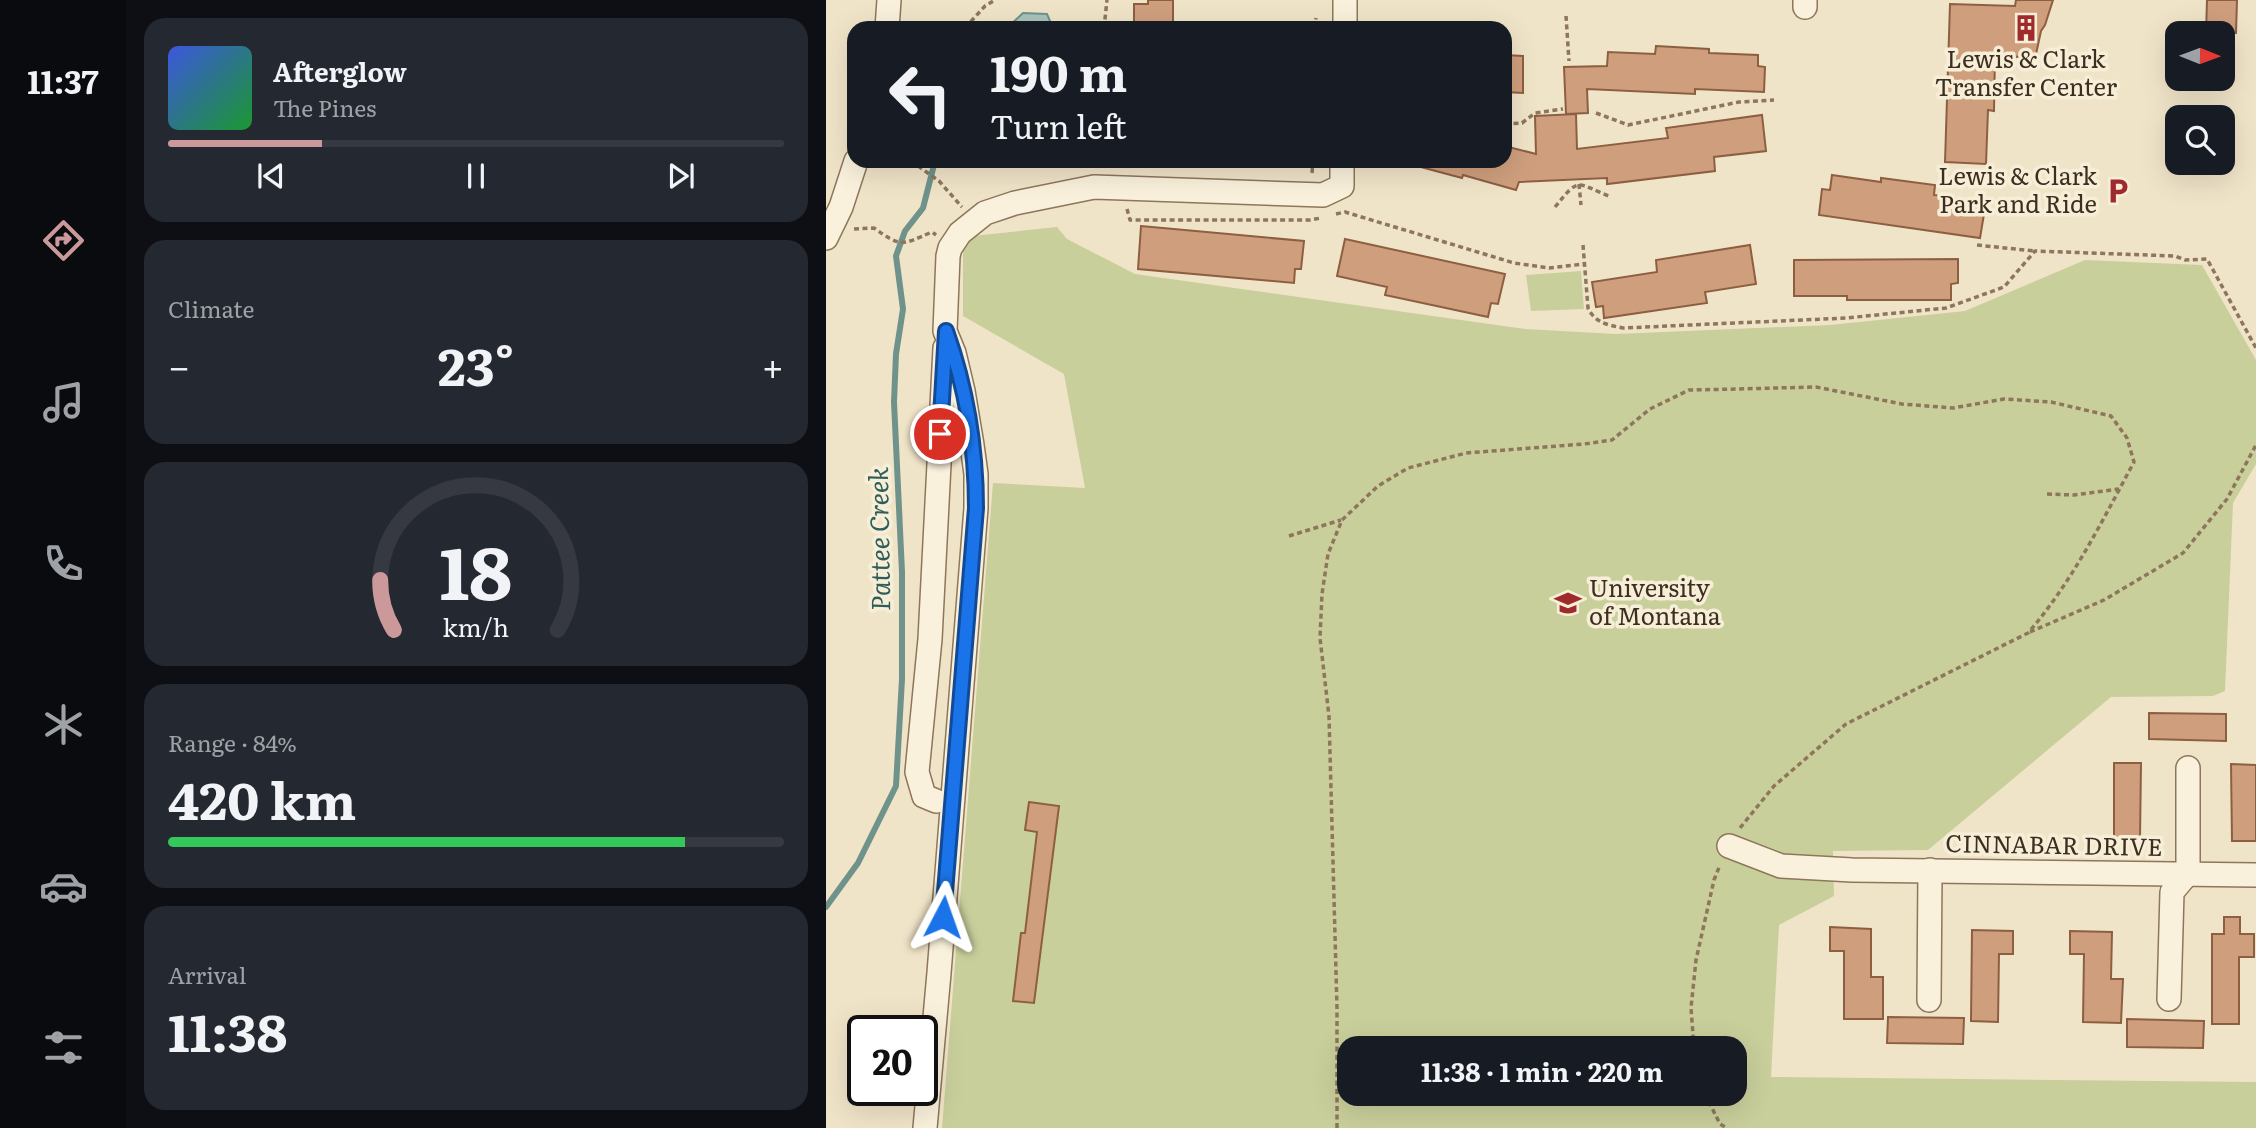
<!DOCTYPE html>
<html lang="en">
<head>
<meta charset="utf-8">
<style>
	body { margin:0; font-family:Literata,serif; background:#242831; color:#f1f3f6; height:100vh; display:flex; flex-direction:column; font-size:26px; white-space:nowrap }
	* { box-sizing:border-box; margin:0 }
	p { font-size:23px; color:#9ea1a6 }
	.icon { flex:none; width:38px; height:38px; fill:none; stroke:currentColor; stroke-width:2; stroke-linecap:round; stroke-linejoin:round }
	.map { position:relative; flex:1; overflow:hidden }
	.details { display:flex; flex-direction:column; gap:18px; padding:18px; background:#0d0f14; width:700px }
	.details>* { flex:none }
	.top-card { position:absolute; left:21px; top:21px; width:665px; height:147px; border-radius:21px; box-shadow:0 7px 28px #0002; background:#171b24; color:#f1f3f6; overflow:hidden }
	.needle { width:46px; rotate:91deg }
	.buttons { position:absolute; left:1339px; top:21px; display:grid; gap:14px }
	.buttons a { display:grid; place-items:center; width:70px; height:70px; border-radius:14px; background:#171b24; box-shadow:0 7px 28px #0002; font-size:35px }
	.speed { position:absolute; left:21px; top:1015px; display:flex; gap:14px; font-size:35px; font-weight:700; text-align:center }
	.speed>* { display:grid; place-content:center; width:91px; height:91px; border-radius:50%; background:#171b24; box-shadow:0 7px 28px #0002; line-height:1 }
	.speed .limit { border:4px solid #111; border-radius:10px; background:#fff; color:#111 }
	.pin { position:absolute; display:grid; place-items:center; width:60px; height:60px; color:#fff; margin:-30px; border:4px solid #fff; border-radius:50%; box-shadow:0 2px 7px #0007 }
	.me { position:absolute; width:77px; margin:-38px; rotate:4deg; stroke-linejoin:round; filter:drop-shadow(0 0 5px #0008) }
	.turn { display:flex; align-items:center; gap:24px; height:147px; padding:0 28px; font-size:32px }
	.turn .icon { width:91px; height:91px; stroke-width:2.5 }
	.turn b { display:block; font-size:49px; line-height:60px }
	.big { font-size:52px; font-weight:700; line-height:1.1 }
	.details .card { flex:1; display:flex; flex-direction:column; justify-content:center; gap:10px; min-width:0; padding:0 24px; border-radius:21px; background:#242831 }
	.details .dial { align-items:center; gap:0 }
	.dial svg { height:182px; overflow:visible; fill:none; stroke:#363941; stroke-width:7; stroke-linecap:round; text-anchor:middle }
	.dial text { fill:#f1f3f6; stroke:none }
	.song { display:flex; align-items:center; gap:21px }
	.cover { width:84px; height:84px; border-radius:10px; background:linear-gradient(135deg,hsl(230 70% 55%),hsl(130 70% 35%)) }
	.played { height:7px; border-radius:4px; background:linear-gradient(90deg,#cc999b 25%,#363941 25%) }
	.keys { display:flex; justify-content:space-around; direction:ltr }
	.heat { display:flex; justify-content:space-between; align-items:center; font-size:38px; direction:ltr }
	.charge { height:10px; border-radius:5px; background:linear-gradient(90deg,#34c759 84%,#363941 0) }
	.trip { position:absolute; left:511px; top:1036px; width:410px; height:70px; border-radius:21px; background:#171b24; box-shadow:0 7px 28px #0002; font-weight:700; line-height:70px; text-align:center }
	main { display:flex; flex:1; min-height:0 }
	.tab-bar { display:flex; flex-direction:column; width:126px; justify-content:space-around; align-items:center; background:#090b0e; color:#9ea1a6 }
	.tab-bar .icon { width:49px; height:49px }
	.tab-bar .active { color:#cc999b }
	.tab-bar b { font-size:32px; color:#f1f3f6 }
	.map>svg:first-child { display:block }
	.green { fill:#c9cf9b; fill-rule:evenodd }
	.water { fill:#a9c4bc; stroke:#6f938a; stroke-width:2 }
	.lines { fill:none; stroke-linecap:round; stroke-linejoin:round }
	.stream { stroke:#6f938a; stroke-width:6 }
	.building { fill:#cf9f7d; stroke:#8d5f41; stroke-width:2 }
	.minor-casing { stroke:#8d765c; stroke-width:26 }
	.path { stroke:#8d765c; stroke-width:3.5; stroke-dasharray:5 3.5; stroke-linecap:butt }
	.minor { stroke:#faf1dc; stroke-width:23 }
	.route-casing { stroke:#114b97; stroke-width:18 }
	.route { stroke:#1a73e8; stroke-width:12 }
	.labels { text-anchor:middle; stroke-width:7; stroke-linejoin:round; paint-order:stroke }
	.poi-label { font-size:24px; fill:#3d2e20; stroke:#f7eed8 }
	.street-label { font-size:24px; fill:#3d2e20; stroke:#f7eed8 }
	.water-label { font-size:26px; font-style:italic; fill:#2f5d5a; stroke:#f7eed8 }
</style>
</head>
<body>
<main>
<nav class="tab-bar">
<b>11:37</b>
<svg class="icon active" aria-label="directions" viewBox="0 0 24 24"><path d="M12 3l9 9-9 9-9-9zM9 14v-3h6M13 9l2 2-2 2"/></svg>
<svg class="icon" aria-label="music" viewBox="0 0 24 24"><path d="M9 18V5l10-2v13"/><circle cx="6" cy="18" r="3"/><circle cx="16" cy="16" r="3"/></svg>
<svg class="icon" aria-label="phone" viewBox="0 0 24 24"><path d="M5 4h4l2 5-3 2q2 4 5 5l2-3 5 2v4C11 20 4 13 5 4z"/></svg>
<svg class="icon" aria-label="climate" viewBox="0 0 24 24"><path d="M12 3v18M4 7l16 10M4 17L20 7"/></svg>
<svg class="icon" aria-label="car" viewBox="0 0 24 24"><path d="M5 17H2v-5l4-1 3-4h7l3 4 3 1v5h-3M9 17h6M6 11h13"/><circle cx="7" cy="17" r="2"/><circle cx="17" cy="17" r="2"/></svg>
<svg class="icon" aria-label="filters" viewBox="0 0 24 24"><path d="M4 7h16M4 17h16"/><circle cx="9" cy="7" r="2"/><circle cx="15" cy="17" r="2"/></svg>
</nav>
<section class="details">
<div class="card">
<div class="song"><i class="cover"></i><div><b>Afterglow</b><p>The Pines</p></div></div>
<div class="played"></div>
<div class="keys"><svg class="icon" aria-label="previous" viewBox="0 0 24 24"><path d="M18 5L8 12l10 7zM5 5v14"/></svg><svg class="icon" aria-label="pause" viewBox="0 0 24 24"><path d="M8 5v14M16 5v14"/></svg><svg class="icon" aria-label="next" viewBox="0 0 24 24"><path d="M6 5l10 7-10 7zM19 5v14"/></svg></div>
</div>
<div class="card"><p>Climate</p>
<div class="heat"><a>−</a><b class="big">23°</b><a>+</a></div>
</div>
<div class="card dial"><svg viewBox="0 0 100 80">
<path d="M14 69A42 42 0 1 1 86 69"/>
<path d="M14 69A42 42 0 0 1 8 47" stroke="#cc999b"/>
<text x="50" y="56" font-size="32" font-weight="700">18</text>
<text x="50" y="72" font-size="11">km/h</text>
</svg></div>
<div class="card"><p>Range · 84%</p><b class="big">420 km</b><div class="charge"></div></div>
<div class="card"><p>Arrival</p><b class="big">11:38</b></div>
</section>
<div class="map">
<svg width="1430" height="1128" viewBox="0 0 1430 1128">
	<rect width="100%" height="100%" fill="#f0e4c8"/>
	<g class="green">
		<path d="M231 227 241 239 309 274 699 329 790 334 1004 325 1139 311 1259 260 1376 265 1430 360V464L1407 503 1399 691 1387 696 1285 697 1102 850 1007 851 1008 896 953 925 945 1077 1430 1082V1128H116L167 483 259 488 238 374 137 316V237ZM523 1048H908V1094H523Z"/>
		<polygon points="755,271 758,309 705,311 700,275"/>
	</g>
	<polygon class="water" points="197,13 221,14 227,28 181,28"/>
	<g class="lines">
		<polyline class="stream" points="0,907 32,863 70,786 76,679 76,572 68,402 70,354 77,309 70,256 79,231 97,208 109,161"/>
	</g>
	<g class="building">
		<polygon points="322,0 347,0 347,28 308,28 308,4 322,4"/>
		<polygon points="1190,0 1227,0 1219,25 1215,31 1209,59 1169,54 1168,111 1162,110 1160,164 1119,162 1124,4 1189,6"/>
		<polygon points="1381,0 1411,0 1410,33 1380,33"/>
		<polygon points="830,46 883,49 883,53 932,55 932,66 939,67 938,92 869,89 869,94 761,89 762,113 740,114 738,67 781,66 782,52 829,54"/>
		<polygon points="679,55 697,56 697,93 679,92"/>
		<polygon points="750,114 751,149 842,138 840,128 936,115 940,151 888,157 889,171 781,184 781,178 693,182 690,190 637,175 636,178 591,166 592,161 679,161 679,146 710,154 709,116"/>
		<polygon points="1006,175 1055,182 1055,178 1109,185 1108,195 1160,202 1154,238 993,215 996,189 1004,190"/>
		<polygon points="315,226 478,241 475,269 469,269 468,283 312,269"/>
		<polygon points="519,239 679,274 672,304 665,303 662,317 559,295 561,287 511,276"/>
		<polygon points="924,245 930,284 879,292 881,303 778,318 777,306 770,307 766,282 831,272 830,260"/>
		<polygon points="1132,259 1132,283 1125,284 1125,300 1021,300 1021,296 968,296 968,260"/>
		<polygon points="1323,713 1400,714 1400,741 1323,739"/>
		<polygon points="1288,763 1315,763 1314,839 1288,839"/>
		<polygon points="1405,764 1430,765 1430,841 1406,841"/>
		<polygon points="203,802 233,806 208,1003 187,1001 195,933 199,933 211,832 199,830"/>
		<polygon points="1398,917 1414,917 1414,934 1428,934 1428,957 1413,957 1413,1024 1386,1024 1386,934 1398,934"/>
		<polygon points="1004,927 1045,929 1045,977 1057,977 1057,1019 1018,1019 1018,951 1004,951"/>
		<polygon points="1146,930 1187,931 1187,954 1173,954 1172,1022 1145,1021"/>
		<polygon points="1244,931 1286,932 1285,979 1297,979 1295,1023 1257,1022 1258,954 1244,954"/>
		<polygon points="1062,1017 1138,1018 1137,1044 1061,1043"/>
		<polygon points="1301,1019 1378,1021 1377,1048 1301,1047"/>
	</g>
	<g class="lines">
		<defs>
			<g id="minor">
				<polyline points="979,7 979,0"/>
				<polyline points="61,28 63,0"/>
				<polyline points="519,28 519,0"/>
				<polyline points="0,238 15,207 30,161"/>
				<polyline points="110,801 98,796 91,772 104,639 119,348"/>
				<polyline points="903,846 955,866 1026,870 1430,875"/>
				<polyline points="1343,999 1346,892 1362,873 1362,768"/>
				<polyline points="1103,1000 1104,870"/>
				<polyline points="99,1128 113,973 150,508 150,474 146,445 137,391 128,353 119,331 122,256 124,248 134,233 159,213 189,203 268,187 497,195 516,186 516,161"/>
			</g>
		</defs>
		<use href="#minor" class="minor-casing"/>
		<g class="path">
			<polyline points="740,16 743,61"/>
			<polyline points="139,28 159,6 169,0"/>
			<polyline points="278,28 281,0"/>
			<polyline points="489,28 490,18"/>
			<polyline points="770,113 802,125 913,102 948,100"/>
			<polyline points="679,124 696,123 709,113 737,109"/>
			<polyline points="85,161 113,181 136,207"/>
			<polyline points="486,173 487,161"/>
			<polyline points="753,184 755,205"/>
			<path d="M729 207C754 176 750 183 785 197"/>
			<polyline points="301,209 304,220 484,220 495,218"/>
			<polyline points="510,214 519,212 688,263 723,268 758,264"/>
			<path d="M28 229 48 228C76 248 75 245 106 232L110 235"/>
			<path d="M757 245 762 308C769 323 782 325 797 328L1020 318 1120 308 1178 287 1209 251 1349 256 1359 260 1381 259 1430 348"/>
			<polyline points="1151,245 1208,251"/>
			<polyline points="1221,494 1248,495 1293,489"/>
			<polyline points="463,536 515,520"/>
			<polyline points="1204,632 1278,600 1357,553 1401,499 1430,445"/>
			<polyline points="868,1048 865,1008 870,960 888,880 894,865"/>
			<polyline points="879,1094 894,1124 901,1128"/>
			<path d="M511 1128V1008L503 716 494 638 496 594 502 554 516 520 552 486 582 468 640 453 758 444 786 440 824 409 863 390 911 389 990 387 1076 404 1127 408 1178 399 1225 402 1285 416 1301 438 1308 462C1276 521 1247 581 1202 633L1020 724 948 786 914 828"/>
		</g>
		<use href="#minor" class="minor"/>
	</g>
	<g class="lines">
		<defs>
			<path id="route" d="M114 434 120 331C140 387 150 449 150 508L117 917"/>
		</defs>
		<use href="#route" class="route-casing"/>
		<use href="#route" class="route"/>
	</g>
	<defs>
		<symbol id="building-bare" viewBox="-9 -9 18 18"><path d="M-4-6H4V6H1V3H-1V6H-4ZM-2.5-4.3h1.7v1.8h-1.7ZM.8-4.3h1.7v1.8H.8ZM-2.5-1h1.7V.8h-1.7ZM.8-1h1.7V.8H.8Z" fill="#9e2a2b" stroke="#f7eed8" stroke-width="2.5" paint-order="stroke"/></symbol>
		<symbol id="parking-bare" viewBox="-9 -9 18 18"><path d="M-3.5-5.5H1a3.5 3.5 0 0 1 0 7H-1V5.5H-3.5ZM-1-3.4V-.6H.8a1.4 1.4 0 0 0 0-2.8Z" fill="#9e2a2b" stroke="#f7eed8" stroke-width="2.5" paint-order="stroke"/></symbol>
		<symbol id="university-bare" viewBox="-9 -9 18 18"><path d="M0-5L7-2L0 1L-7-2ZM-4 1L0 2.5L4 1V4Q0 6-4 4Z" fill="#9e2a2b" stroke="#f7eed8" stroke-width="2.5" paint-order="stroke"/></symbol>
	</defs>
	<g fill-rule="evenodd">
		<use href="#building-bare" x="1181" y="9" width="38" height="38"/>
		<use href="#parking-bare" x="1273" y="172" width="38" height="38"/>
		<use href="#university-bare" x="723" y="584" width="38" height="38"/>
	</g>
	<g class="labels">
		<g class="poi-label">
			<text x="1200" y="68">Lewis &amp; Clark<tspan x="1200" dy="28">Transfer Center</tspan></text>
			<text x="1271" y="185" text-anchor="end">Lewis &amp; Clark<tspan x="1271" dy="28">Park and Ride</tspan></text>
			<text x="763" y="597" text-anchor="start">University<tspan x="763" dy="28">of Montana</tspan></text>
		</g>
		<g class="street-label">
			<text transform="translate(1228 846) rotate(1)" y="8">CINNABAR DRIVE</text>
		</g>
		<g class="water-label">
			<text transform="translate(54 539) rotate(-91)" y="9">Pattee Creek</text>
		</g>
	</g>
</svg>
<div class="buttons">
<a><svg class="needle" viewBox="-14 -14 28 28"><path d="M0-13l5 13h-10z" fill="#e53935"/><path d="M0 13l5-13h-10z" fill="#9ea1a6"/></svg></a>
<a><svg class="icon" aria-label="search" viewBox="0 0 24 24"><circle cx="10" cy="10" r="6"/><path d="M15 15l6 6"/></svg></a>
</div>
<div class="speed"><div class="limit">20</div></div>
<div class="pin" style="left:114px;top:434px;background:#d93025"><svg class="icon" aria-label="arrive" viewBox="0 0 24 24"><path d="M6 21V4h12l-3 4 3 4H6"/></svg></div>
<svg class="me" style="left:117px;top:917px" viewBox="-20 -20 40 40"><path d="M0-17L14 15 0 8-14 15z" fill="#1a73e8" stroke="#fff" stroke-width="4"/></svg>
<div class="trip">11:38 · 1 min · 220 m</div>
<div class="top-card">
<div class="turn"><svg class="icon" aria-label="left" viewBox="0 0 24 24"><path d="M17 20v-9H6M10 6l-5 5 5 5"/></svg><div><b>190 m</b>Turn left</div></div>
</div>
</div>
</main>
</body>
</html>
